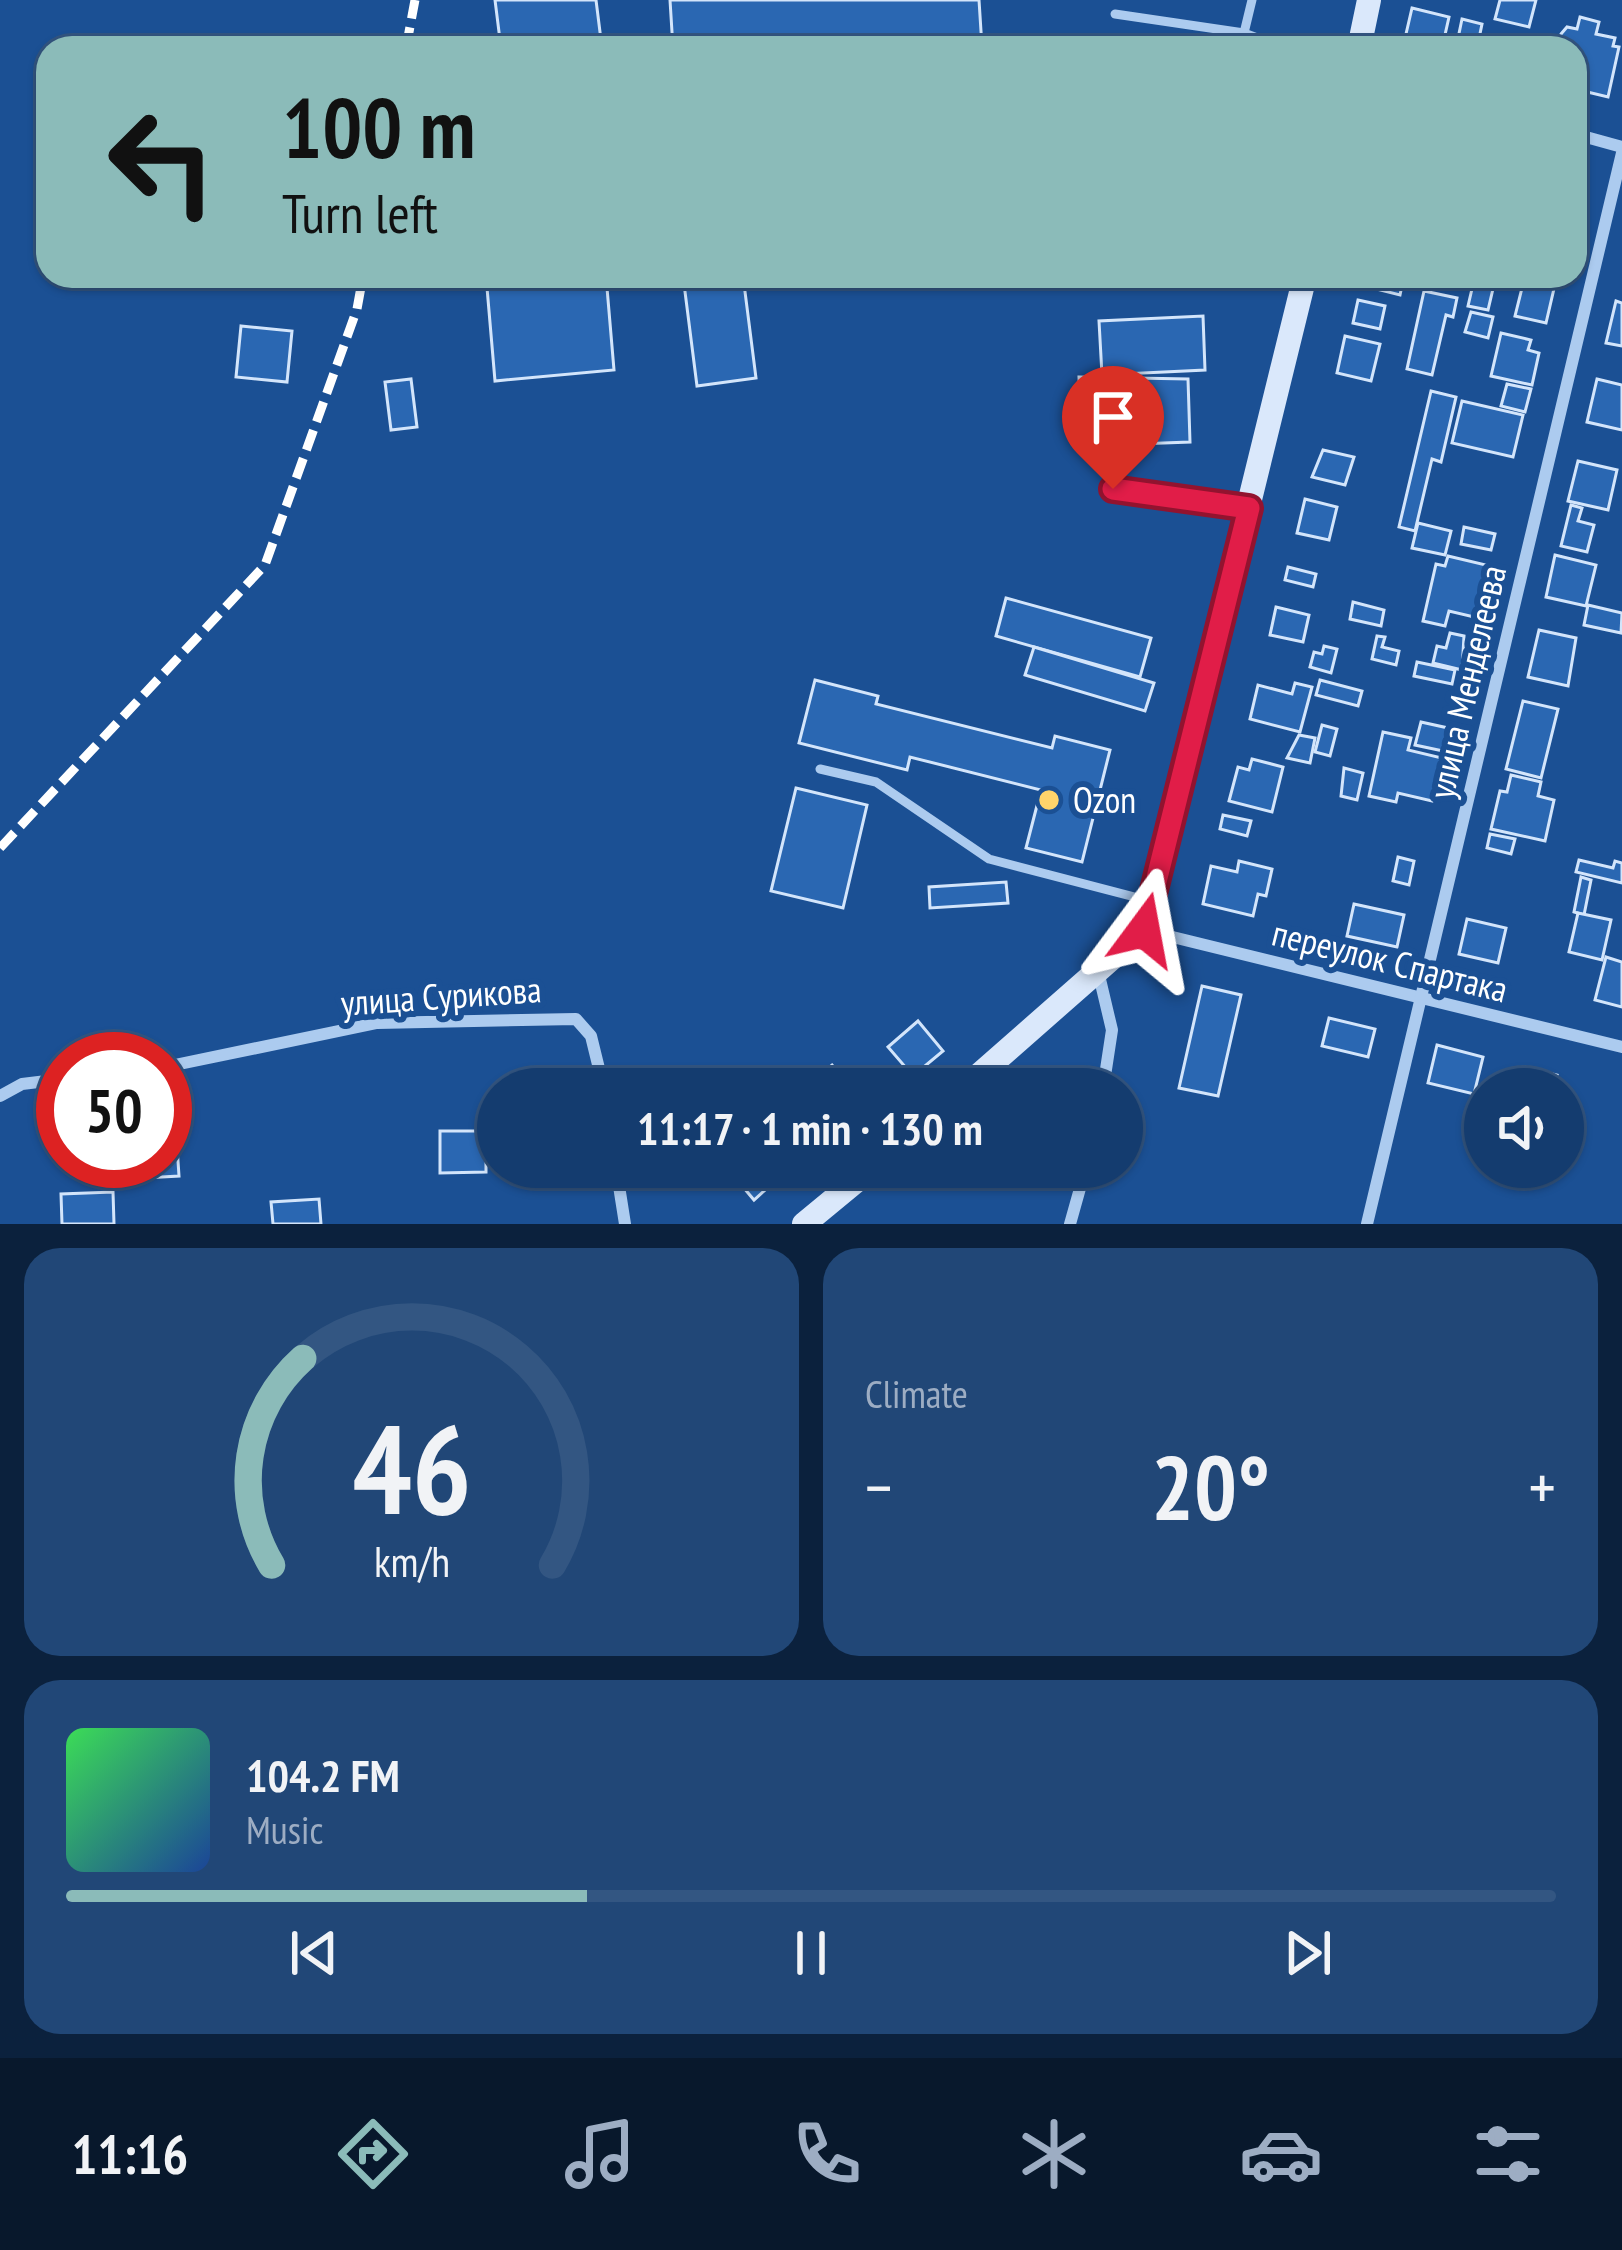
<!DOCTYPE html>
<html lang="en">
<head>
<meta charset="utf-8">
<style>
	body { margin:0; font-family:"PT Sans Narrow",sans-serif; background:#214777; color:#f1f3f6; height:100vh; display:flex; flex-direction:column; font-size:45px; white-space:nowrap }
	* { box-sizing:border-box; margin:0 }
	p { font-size:39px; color:#9dadc3 }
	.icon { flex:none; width:66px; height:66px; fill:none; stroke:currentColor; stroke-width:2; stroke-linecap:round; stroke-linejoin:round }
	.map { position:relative; height:1224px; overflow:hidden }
	.side { display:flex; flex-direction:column; gap:24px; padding:24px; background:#0b213d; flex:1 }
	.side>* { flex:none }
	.top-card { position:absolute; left:36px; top:36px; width:1551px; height:252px; border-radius:36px; box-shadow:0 3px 9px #0004,0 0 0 3px #335682; background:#8bbbb9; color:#111; overflow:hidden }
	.controls { position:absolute; left:1464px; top:1068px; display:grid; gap:24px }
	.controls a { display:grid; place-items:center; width:120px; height:120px; border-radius:50%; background:#143c6f; box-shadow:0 3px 9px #0004,0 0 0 3px #335682; font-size:60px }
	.speed { position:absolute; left:36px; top:1032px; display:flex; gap:24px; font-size:60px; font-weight:700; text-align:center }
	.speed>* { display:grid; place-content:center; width:156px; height:156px; border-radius:50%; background:#143c6f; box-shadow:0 3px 9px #0004,0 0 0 3px #335682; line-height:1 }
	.speed .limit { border:18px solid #d22; background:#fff; color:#111 }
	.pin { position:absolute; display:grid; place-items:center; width:102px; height:102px; color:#fff; margin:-123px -51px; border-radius:50% 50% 50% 0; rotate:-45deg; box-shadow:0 0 12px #0007 }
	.pin .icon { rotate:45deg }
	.me { position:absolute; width:132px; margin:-66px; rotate:13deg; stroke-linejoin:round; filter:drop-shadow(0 0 9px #0008) }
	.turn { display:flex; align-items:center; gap:42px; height:252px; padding:0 48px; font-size:54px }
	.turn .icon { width:156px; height:156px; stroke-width:2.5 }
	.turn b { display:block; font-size:84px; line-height:102px }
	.big { font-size:90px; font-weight:600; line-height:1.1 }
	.side .widget { flex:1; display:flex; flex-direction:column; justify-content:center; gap:18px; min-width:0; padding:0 42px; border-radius:36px; background:#214777 }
	.side .dial { align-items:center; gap:0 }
	.dial svg { height:312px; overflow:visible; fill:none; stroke:#335682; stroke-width:7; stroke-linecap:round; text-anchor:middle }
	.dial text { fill:#f1f3f6; stroke:none }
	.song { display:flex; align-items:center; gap:36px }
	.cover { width:144px; height:144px; border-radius:18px; background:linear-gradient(135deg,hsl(130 70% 55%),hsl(220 70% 35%)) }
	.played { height:12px; border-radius:6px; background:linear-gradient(90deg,#8bbbb9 35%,#335682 35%) }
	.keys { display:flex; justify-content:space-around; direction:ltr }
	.heat { display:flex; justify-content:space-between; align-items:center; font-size:66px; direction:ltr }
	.side .tiles { flex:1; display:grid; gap:24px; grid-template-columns:1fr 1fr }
	.widget:last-child { grid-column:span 2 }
	.trip { position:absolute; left:477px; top:1068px; width:666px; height:120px; border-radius:60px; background:#143c6f; box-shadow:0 3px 9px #0004,0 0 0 3px #335682; font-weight:600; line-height:120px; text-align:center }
	.tab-bar { display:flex; height:192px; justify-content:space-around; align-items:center; background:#08182c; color:#9dadc3 }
	.tab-bar .icon { width:84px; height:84px }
	.tab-bar .active { color:#8bbbb9 }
	.tab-bar b { font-size:54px; color:#f1f3f6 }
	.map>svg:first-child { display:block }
	.building { fill:#2a67b2; stroke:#d3e5fb; stroke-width:3 }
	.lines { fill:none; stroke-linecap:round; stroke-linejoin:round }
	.lane { stroke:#accbef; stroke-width:9 }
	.street { stroke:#accbef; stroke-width:12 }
	.secondary { stroke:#dae8fb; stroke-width:24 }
	.rail { stroke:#fff; stroke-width:9; stroke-dasharray:21 9; stroke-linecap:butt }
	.route-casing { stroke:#92132f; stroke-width:30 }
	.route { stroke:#e11d48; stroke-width:21 }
	.poi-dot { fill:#ffd46b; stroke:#1b5094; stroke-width:4.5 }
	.labels { text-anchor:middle; stroke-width:12; stroke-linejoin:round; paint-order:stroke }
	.street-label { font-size:36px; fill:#fff; stroke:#1b5094 }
	.poi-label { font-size:36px; fill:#fff; stroke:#1b5094; text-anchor:start }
</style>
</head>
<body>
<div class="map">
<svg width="1622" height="1224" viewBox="0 0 1622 1224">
	<rect width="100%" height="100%" fill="#1b5094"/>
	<g class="building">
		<polygon points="495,0 596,0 602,48 501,48"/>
		<polygon points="670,0 979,0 982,47 673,48"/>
		<polygon points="1500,0 1536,0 1529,27 1495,19"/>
		<polygon points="1412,8 1449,17 1442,48 1403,47"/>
		<polygon points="1580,17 1599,22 1596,34 1615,38 1613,46 1619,47 1608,97 1575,89 1575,48 1558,48 1561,34 1567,27 1577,29"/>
		<polygon points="1462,19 1482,24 1477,48 1456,48"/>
		<polygon points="486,276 606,276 614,370 495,381"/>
		<polygon points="683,276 743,276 756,378 697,386"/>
		<polygon points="1362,276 1404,276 1400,295 1360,285"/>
		<polygon points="1475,276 1496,276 1488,310 1468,306"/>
		<polygon points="1525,276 1556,280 1546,323 1515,316"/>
		<polygon points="1424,291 1457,298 1453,317 1446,315 1432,375 1407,369"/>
		<polygon points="1358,300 1385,306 1380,329 1353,323"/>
		<polygon points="1616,301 1622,303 1622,346 1606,343"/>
		<polygon points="1471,312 1493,317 1488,338 1465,332"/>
		<polygon points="1203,316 1205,370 1102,375 1099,321"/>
		<polygon points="241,326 292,331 287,382 236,377"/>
		<polygon points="1501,333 1531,340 1528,350 1539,353 1532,385 1491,376"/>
		<polygon points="1345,336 1380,344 1371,381 1337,373"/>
		<polygon points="1079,377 1188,379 1190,442 1081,446"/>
		<polygon points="411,379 417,427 391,430 385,382"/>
		<polygon points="1597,379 1622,385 1622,430 1587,422"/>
		<polygon points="1507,384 1531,389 1525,412 1501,406"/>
		<polygon points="1431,391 1456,397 1441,462 1432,459 1415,531 1399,527"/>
		<polygon points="1462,401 1523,415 1513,457 1452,443"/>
		<polygon points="1323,450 1354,457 1345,485 1312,477"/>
		<polygon points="1578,461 1617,470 1608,510 1568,501"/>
		<polygon points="1305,499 1337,507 1329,540 1297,533"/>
		<polygon points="1571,505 1582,508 1578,521 1594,525 1587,552 1561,546"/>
		<polygon points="1418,523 1451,531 1445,555 1412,548"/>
		<polygon points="1464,527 1495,534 1491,550 1461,544"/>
		<polygon points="1555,555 1596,565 1586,606 1546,597"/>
		<polygon points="1448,556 1486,565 1474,617 1449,611 1445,626 1423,621 1436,564 1445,566"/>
		<polygon points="1288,567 1316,574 1313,587 1285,580"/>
		<polygon points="1006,598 1151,638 1140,677 996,636"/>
		<polygon points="1353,602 1384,610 1381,626 1350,619"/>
		<polygon points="1588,605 1622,613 1621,633 1584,625"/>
		<polygon points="1276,607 1309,615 1303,642 1270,635"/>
		<polygon points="1539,630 1576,638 1568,686 1528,677"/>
		<polygon points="1450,633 1464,636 1462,670 1433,663 1437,646 1446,648"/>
		<polygon points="1377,636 1385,637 1382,647 1399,651 1396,665 1372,659"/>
		<polygon points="1324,646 1337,649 1331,673 1310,667 1314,652 1322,654"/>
		<polygon points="1034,647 1154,683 1145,711 1025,675"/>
		<polygon points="1417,662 1455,670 1452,684 1414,676"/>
		<polygon points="815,680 878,696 876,704 1052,748 1055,736 1110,750 1082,862 1026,848 1041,790 910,757 907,770 799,743"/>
		<polygon points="1320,680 1362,691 1358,706 1316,695"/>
		<polygon points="1295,683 1312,687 1300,732 1250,719 1258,685 1292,694"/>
		<polygon points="1523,701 1558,709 1541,778 1506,769"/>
		<polygon points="1421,722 1448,728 1443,751 1415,745"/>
		<polygon points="1322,725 1337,729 1330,756 1315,752"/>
		<polygon points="1383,732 1411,738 1408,750 1442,758 1432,801 1398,793 1396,802 1369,796"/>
		<polygon points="1299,735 1315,738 1310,763 1287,758"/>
		<polygon points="1252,759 1283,767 1272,812 1229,801 1238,767 1249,770"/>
		<polygon points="1344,768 1363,773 1357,800 1341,796"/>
		<polygon points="1511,775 1541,782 1538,796 1554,800 1545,841 1491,829 1500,791 1507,792"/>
		<polygon points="796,788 867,805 843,908 771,891"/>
		<polygon points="1223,815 1251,821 1247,836 1220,829"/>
		<polygon points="1490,834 1515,839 1511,854 1487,848"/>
		<polygon points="1398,857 1414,861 1409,885 1393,881"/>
		<polygon points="1579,860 1613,868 1615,861 1622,863 1622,883 1576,872"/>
		<polygon points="1239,861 1272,869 1266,896 1258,894 1253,916 1203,904 1211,866 1237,872"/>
		<polygon points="1581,877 1591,880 1584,915 1574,912"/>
		<polygon points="1006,882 1008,903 930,908 929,887"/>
		<polygon points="1354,904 1404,915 1397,947 1347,936"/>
		<polygon points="1578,913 1611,920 1602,960 1569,952"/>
		<polygon points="1467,919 1506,928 1498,963 1459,954"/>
		<polygon points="1606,957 1622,962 1622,1007 1595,1000"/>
		<polygon points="1202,986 1241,995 1218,1096 1179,1088"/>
		<polygon points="1329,1018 1375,1029 1368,1057 1322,1046"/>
		<polygon points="918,1021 943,1051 913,1076 888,1047"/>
		<polygon points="1437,1045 1483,1057 1474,1094 1428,1083"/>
		<polygon points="832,1065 852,1089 803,1089"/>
		<polygon points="1524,1067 1557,1075 1553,1089 1519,1089"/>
		<polygon points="440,1131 486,1131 486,1172 440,1173"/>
		<polygon points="177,1146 179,1176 126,1179 124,1161 165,1161 165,1147"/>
		<polygon points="743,1167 777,1167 783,1174 754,1200 733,1175"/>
		<polygon points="113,1192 114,1224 62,1224 61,1194"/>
		<polygon points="319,1199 321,1224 273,1224 271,1202"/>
	</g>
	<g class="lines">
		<g class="lane">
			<polyline points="1252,0 1244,33 1284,48"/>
			<polyline points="1115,14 1244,33"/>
			<polyline points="1113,489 1243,507"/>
			<polyline points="820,769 876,782 989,859 1150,901"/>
		</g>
		<g class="street">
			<polyline points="1575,134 1622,147"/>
			<polyline points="1144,930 1622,1047"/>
			<polyline points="1098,971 1112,1030 1103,1089"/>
			<polyline points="165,1067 377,1023 576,1019 591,1036 604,1089"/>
			<polyline points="0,1096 22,1084 63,1079"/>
			<polyline points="616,1167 625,1224"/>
			<polyline points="1070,1224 1086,1167"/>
			<polyline points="1367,1224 1622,153"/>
		</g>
		<g class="secondary">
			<polyline points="1359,48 1369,0"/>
			<polyline points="963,1089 1144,930 1305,276"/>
			<polyline points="804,1224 873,1167"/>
		</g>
		<g class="rail">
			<polyline points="406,48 415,0"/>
			<polyline points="0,848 265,565 357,309 363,276"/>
		</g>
	</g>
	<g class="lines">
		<defs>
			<polyline id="route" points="1113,489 1249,508 1144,930"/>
		</defs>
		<use href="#route" class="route-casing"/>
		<use href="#route" class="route"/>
	</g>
	<circle class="poi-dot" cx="1049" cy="800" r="12"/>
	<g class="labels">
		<g class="street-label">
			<text transform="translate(1467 682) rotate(-77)" y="13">улица Менделеева</text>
			<text transform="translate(1390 961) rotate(14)" y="13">переулок Спартака</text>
			<text transform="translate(441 996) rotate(-4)" y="13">улица Сурикова</text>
		</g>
		<g class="poi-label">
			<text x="1073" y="813">Ozon</text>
		</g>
	</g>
</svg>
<div class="controls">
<a><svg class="icon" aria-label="sound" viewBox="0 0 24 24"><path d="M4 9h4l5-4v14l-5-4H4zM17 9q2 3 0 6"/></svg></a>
</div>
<div class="speed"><div class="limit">50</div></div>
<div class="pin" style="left:1113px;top:489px;background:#d93025"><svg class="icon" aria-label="arrive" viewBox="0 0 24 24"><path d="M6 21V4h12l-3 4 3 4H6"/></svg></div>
<svg class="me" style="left:1144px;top:930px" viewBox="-20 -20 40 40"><path d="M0-17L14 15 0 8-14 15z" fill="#e11d48" stroke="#fff" stroke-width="4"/></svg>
<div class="trip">11:17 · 1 min · 130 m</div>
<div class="top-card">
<div class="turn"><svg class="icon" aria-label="left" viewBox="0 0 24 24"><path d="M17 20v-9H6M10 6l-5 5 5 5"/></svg><div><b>100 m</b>Turn left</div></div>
</div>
</div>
<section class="side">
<div class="tiles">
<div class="widget dial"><svg viewBox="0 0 100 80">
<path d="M14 69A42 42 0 1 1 86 69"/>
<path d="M14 69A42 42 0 0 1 22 16" stroke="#8bbbb9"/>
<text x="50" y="56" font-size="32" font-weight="700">46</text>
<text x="50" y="72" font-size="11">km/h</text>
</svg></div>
<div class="widget"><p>Climate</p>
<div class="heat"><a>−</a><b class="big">20°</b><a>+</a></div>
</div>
<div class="widget">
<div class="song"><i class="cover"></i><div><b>104.2 FM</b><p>Music</p></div></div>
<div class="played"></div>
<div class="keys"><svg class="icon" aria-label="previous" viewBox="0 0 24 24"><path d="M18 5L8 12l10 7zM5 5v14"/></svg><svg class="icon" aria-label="pause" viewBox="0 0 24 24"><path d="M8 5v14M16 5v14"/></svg><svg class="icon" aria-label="next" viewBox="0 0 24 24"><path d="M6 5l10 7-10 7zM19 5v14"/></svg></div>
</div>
</div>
</section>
<nav class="tab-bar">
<b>11:16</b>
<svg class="icon active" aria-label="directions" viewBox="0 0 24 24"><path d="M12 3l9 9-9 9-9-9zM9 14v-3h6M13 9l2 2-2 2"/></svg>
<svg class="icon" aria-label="music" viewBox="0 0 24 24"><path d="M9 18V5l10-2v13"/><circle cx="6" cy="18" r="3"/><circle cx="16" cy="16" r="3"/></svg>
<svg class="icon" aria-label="phone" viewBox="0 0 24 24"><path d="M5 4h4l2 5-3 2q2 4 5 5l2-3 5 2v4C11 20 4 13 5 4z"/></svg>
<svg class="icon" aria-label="climate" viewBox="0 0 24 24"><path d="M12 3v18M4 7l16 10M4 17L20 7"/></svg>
<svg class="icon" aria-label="car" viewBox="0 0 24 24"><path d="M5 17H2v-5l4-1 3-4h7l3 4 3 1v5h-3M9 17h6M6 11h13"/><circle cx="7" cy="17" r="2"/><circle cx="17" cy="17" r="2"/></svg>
<svg class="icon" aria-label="filters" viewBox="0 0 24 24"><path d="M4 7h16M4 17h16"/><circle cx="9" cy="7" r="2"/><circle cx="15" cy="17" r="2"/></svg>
</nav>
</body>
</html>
